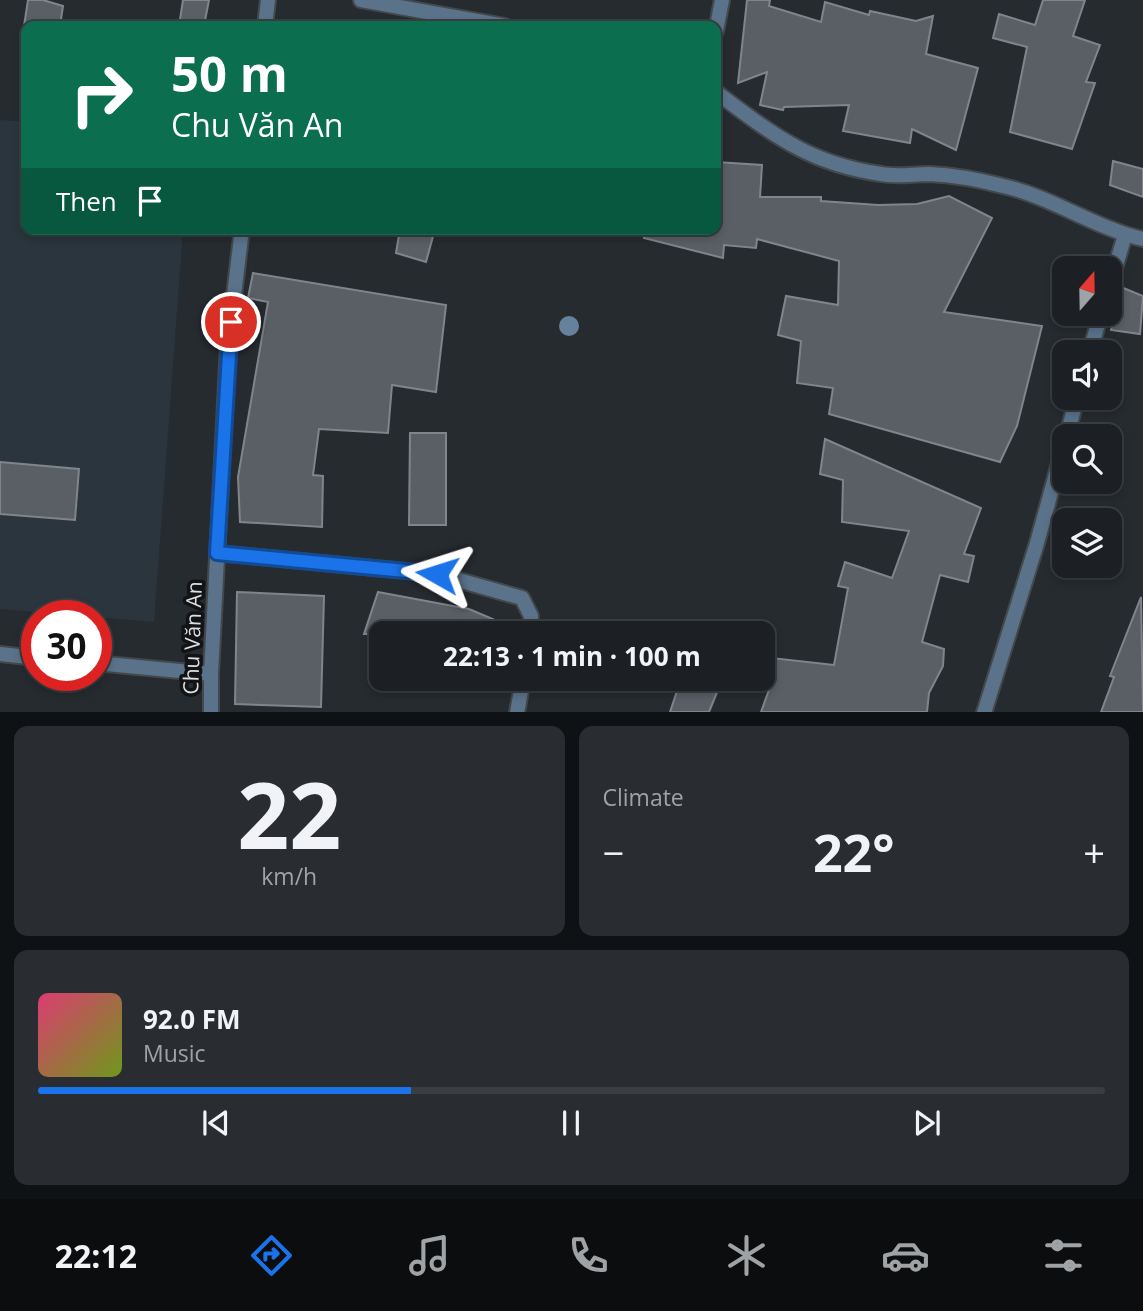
<!DOCTYPE html>
<html lang="en">
<head>
<meta charset="utf-8">
<style>
	body { margin:0; font-family:"Open Sans",sans-serif; background:#292d31; color:#f1f3f6; height:100vh; display:flex; flex-direction:column; font-size:26px; white-space:nowrap }
	* { box-sizing:border-box; margin:0 }
	p { font-size:23px; color:#a0a3a6 }
	.icon { flex:none; width:38px; height:38px; fill:none; stroke:currentColor; stroke-width:2; stroke-linecap:round; stroke-linejoin:round }
	.map { position:relative; height:712px; overflow:hidden }
	.details { display:flex; flex-direction:column; gap:14px; padding:14px; background:#0f1214; flex:1 }
	.details>* { flex:none }
	.banner { position:absolute; left:21px; top:21px; width:700px; height:214px; border-radius:14px; box-shadow:0 4px 10px #0003,0 0 0 2px #3a3e41; background:#0b6e4f; color:#fff; overflow:hidden }
	.needle { width:46px; rotate:20deg }
	.buttons { position:absolute; left:1052px; top:256px; display:grid; gap:14px }
	.buttons a { display:grid; place-items:center; width:70px; height:70px; border-radius:14px; background:#1c2024; box-shadow:0 4px 10px #0003,0 0 0 2px #3a3e41; font-size:35px }
	.speed { position:absolute; left:21px; top:600px; display:flex; gap:14px; font-size:35px; font-weight:700; text-align:center }
	.speed>* { display:grid; place-content:center; width:91px; height:91px; border-radius:50%; background:#1c2024; box-shadow:0 4px 10px #0003,0 0 0 2px #3a3e41; line-height:1 }
	.speed .limit { border:10px solid #d22; background:#fff; color:#111 }
	.pin { position:absolute; display:grid; place-items:center; width:60px; height:60px; color:#fff; margin:-30px; border:4px solid #fff; border-radius:50%; box-shadow:0 2px 7px #0007 }
	.me { position:absolute; width:77px; margin:-38px; rotate:276deg; stroke-linejoin:round; filter:drop-shadow(0 0 5px #0008) }
	.turn { display:flex; align-items:center; gap:24px; height:147px; padding:0 35px; font-size:32px }
	.turn .icon { width:91px; height:91px; stroke-width:2.5 }
	.turn b { display:block; font-size:49px; line-height:60px }
	.then { display:flex; align-items:center; height:66px; padding:0 35px; background:#0003; gap:14px; font-size:26px }
	.big { font-size:52px; font-weight:700; line-height:1.1 }
	.details .widget { flex:1; display:flex; flex-direction:column; justify-content:center; gap:10px; min-width:0; padding:0 24px; border-radius:14px; background:#292d31 }
	.details .dial { align-items:center; gap:0 }
	.dial b { font-size:91px; line-height:1 }
	.song { display:flex; align-items:center; gap:21px }
	.cover { width:84px; height:84px; border-radius:10px; background:linear-gradient(135deg,hsl(340 70% 55%),hsl(80 70% 35%)) }
	.played { height:7px; border-radius:4px; background:linear-gradient(90deg,#1a73e8 35%,#3a3e41 35%) }
	.keys { display:flex; justify-content:space-around; direction:ltr }
	.heat { display:flex; justify-content:space-between; align-items:center; font-size:38px; direction:ltr }
	.details .tiles { flex:1; display:grid; gap:14px; grid-template-columns:1fr 1fr }
	.widget:last-child { grid-column:span 2 }
	.trip { position:absolute; left:369px; top:621px; width:406px; height:70px; border-radius:14px; background:#1c2024; box-shadow:0 4px 10px #0003,0 0 0 2px #3a3e41; font-weight:700; line-height:70px; text-align:center }
	.tab-bar { display:flex; height:112px; justify-content:space-around; align-items:center; background:#0b0d0e; color:#a0a3a6 }
	.tab-bar .icon { width:49px; height:49px }
	.tab-bar .selected { color:#1a73e8 }
	.tab-bar b { font-size:32px; color:#f1f3f6 }
	.map>svg:first-child { display:block }
	.built { fill:#2b353e }
	.building { fill:#5a5f65; stroke:#7f858b; stroke-width:2 }
	.lines { fill:none; stroke-linecap:round; stroke-linejoin:round }
	.minor-casing { stroke:#43484c; stroke-width:18 }
	.tertiary-casing { stroke:#43484c; stroke-width:18 }
	.minor { stroke:#5a738b; stroke-width:14 }
	.tertiary { stroke:#5a738b; stroke-width:14 }
	.tree { fill:#65819c }
	.route-casing { stroke:#114b97; stroke-width:18 }
	.route { stroke:#1a73e8; stroke-width:12 }
	.labels { text-anchor:middle; stroke-width:7; stroke-linejoin:round; paint-order:stroke }
	.street-label { font-size:21px; fill:#dcdfe2; stroke:#111315 }
</style>
</head>
<body>
<div class="map">
<svg width="1143" height="713" viewBox="0 0 1143 713">
	<rect width="100%" height="100%" fill="#262b30"/>
	<polygon class="built" points="0,120 26,122 26,229 183,229 154,622 0,609"/>
	<g class="building">
		<polygon points="28,0 43,0 63,6 60,26 24,26"/>
		<polygon points="183,0 209,0 204,26 179,26"/>
		<polygon points="747,0 770,0 769,6 821,22 825,2 869,15 870,11 916,21 933,16 926,54 978,68 956,150 912,129 910,143 843,131 849,105 784,107 783,110 760,105 767,72 738,83"/>
		<polygon points="1043,0 1085,0 1073,36 1100,45 1086,82 1095,83 1072,149 1010,132 1027,47 993,38 999,14 1035,25"/>
		<polygon points="1113,161 1143,169 1143,197 1110,185"/>
		<polygon points="716,162 762,165 760,197 821,197 821,201 878,205 917,204 949,196 992,218 944,312 1042,326 1017,426 1000,462 829,414 833,388 797,383 801,341 778,335 786,296 838,305 839,261 757,239 756,248 724,245 723,258 644,238 645,229 716,229"/>
		<polygon points="400,229 435,229 426,262 396,253"/>
		<polygon points="253,273 446,305 436,392 392,385 388,433 319,429 313,475 323,476 322,527 240,522 238,477 268,302 248,298"/>
		<polygon points="1121,287 1143,296 1140,334 1111,330"/>
		<polygon points="410,433 446,433 446,525 409,525"/>
		<polygon points="825,439 981,508 964,554 974,556 968,582 940,575 922,642 944,649 943,666 929,693 927,712 761,712 771,684 763,683 763,657 834,665 848,588 838,586 845,562 892,578 909,531 842,522 843,480 820,474"/>
		<polygon points="0,462 79,469 75,520 0,514"/>
		<polygon points="237,592 324,596 321,707 235,704"/>
		<polygon points="378,592 469,609 521,631 520,634 364,634"/>
		<polygon points="1141,597 1143,712 1101,712 1114,677 1110,676"/>
		<polygon points="681,679 720,685 709,712 670,712"/>
	</g>
	<g class="lines">
		<defs>
			<g id="minor">
				<polyline points="361,0 505,26"/>
				<polyline points="716,31 722,0"/>
				<path d="M716 92C772 134 809 164 881 174 897 177 913 174 929 174 953 175 980 180 1003 186 1052 197 1095 228 1143 239"/>
				<polyline points="1110,285 1125,235"/>
				<polyline points="1090,352 1101,313"/>
				<polyline points="1067,436 1077,397"/>
				<polyline points="217,553 437,574 522,598 531,616 530,634"/>
				<polyline points="517,713 523,679"/>
				<polyline points="984,713 1037,543 1064,445"/>
			</g>
			<g id="tertiary">
				<polyline points="265,26 268,0"/>
				<polyline points="0,654 37,658"/>
				<polyline points="96,663 211,674"/>
				<polyline points="211,713 211,674 228,345 242,229"/>
			</g>
		</defs>
		<use href="#minor" class="minor-casing"/>
		<use href="#tertiary" class="tertiary-casing"/>
		<use href="#minor" class="minor"/>
		<use href="#tertiary" class="tertiary"/>
	</g>
	<circle class="tree" cx="569" cy="326" r="10"/>
	<g class="lines">
		<defs>
			<polyline id="route" points="231,322 217,553 437,574"/>
		</defs>
		<use href="#route" class="route-casing"/>
		<use href="#route" class="route"/>
	</g>
	<g class="labels">
		<g class="street-label">
			<text transform="translate(193 638) rotate(-88)" y="7">Chu Văn An</text>
		</g>
	</g>
</svg>
<div class="buttons">
<a><svg class="needle" viewBox="-14 -14 28 28"><path d="M0-13l5 13h-10z" fill="#e53935"/><path d="M0 13l5-13h-10z" fill="#a0a3a6"/></svg></a>
<a><svg class="icon" aria-label="sound" viewBox="0 0 24 24"><path d="M4 9h4l5-4v14l-5-4H4zM17 9q2 3 0 6"/></svg></a>
<a><svg class="icon" aria-label="search" viewBox="0 0 24 24"><circle cx="10" cy="10" r="6"/><path d="M15 15l6 6"/></svg></a>
<a><svg class="icon" aria-label="layers" viewBox="0 0 24 24"><path d="M12 4l9 5-9 5-9-5zM3 14l9 5 9-5"/></svg></a>
</div>
<div class="speed"><div class="limit">30</div></div>
<div class="pin" style="left:231px;top:322px;background:#d93025"><svg class="icon" aria-label="arrive" viewBox="0 0 24 24"><path d="M6 21V4h12l-3 4 3 4H6"/></svg></div>
<svg class="me" style="left:437px;top:574px" viewBox="-20 -20 40 40"><path d="M0-17L14 15 0 8-14 15z" fill="#1a73e8" stroke="#fff" stroke-width="4"/></svg>
<div class="trip">22:13 · 1 min · 100 m</div>
<div class="banner">
<div class="turn"><svg class="icon" aria-label="right" viewBox="0 0 24 24"><path d="M7 20v-9h11M14 6l5 5-5 5"/></svg><div><b>50 m</b>Chu Văn An</div></div>
<div class="then">Then<svg class="icon" aria-label="arrive" viewBox="0 0 24 24"><path d="M6 21V4h12l-3 4 3 4H6"/></svg></div>
</div>
</div>
<section class="details">
<div class="tiles">
<div class="widget dial"><b>22</b><p>km/h</p></div>
<div class="widget"><p>Climate</p>
<div class="heat"><a>−</a><b class="big">22°</b><a>+</a></div>
</div>
<div class="widget">
<div class="song"><i class="cover"></i><div><b>92.0 FM</b><p>Music</p></div></div>
<div class="played"></div>
<div class="keys"><svg class="icon" aria-label="previous" viewBox="0 0 24 24"><path d="M18 5L8 12l10 7zM5 5v14"/></svg><svg class="icon" aria-label="pause" viewBox="0 0 24 24"><path d="M8 5v14M16 5v14"/></svg><svg class="icon" aria-label="next" viewBox="0 0 24 24"><path d="M6 5l10 7-10 7zM19 5v14"/></svg></div>
</div>
</div>
</section>
<nav class="tab-bar">
<b>22:12</b>
<svg class="icon selected" aria-label="directions" viewBox="0 0 24 24"><path d="M12 3l9 9-9 9-9-9zM9 14v-3h6M13 9l2 2-2 2"/></svg>
<svg class="icon" aria-label="music" viewBox="0 0 24 24"><path d="M9 18V5l10-2v13"/><circle cx="6" cy="18" r="3"/><circle cx="16" cy="16" r="3"/></svg>
<svg class="icon" aria-label="phone" viewBox="0 0 24 24"><path d="M5 4h4l2 5-3 2q2 4 5 5l2-3 5 2v4C11 20 4 13 5 4z"/></svg>
<svg class="icon" aria-label="climate" viewBox="0 0 24 24"><path d="M12 3v18M4 7l16 10M4 17L20 7"/></svg>
<svg class="icon" aria-label="car" viewBox="0 0 24 24"><path d="M5 17H2v-5l4-1 3-4h7l3 4 3 1v5h-3M9 17h6M6 11h13"/><circle cx="7" cy="17" r="2"/><circle cx="17" cy="17" r="2"/></svg>
<svg class="icon" aria-label="filters" viewBox="0 0 24 24"><path d="M4 7h16M4 17h16"/><circle cx="9" cy="7" r="2"/><circle cx="15" cy="17" r="2"/></svg>
</nav>
</body>
</html>
